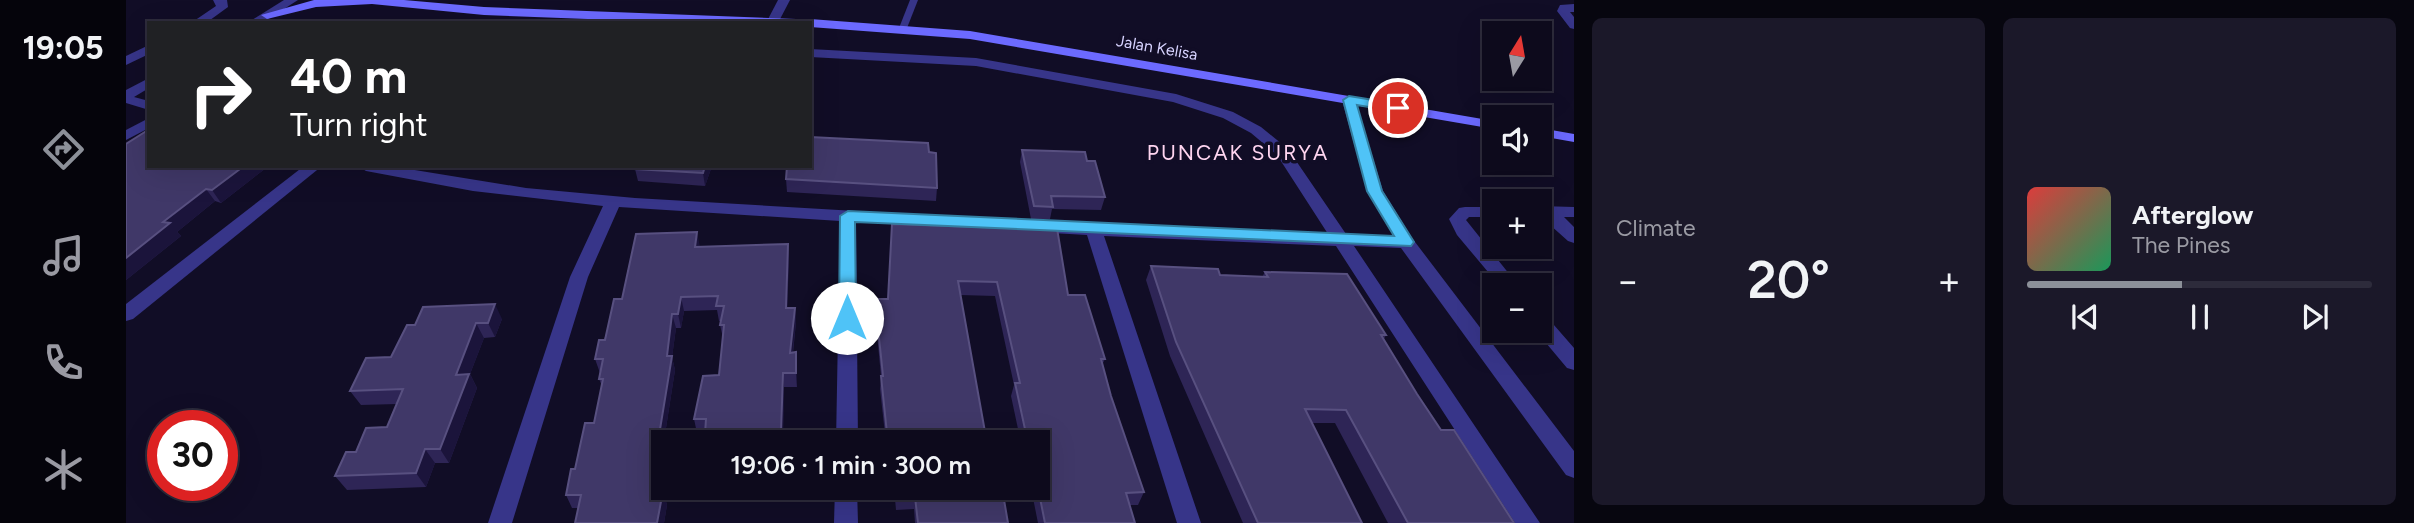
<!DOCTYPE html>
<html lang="en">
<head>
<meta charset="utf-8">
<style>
	body { margin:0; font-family:Figtree,sans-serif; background:#1b1829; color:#f1f3f6; height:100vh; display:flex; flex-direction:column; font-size:26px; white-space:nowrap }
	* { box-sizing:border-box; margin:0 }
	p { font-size:23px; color:#9a9aa3 }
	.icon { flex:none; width:38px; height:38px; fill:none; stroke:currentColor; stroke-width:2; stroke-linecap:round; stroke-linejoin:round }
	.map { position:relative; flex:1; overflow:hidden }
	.side { display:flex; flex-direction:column; gap:18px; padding:18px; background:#07060f; width:840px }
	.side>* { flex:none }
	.banner { position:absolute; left:21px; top:21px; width:665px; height:147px; border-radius:0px; box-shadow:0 7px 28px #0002,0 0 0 2px #2d2b3b; background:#202124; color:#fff; overflow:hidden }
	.needle { width:46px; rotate:11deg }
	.tools { position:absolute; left:1356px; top:21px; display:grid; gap:14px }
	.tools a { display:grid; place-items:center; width:70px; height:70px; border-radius:0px; background:#0d0a1c; box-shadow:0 7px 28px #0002,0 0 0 2px #2d2b3b; font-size:35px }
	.speed { position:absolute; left:21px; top:410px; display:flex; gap:14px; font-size:35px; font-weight:700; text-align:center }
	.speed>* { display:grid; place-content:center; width:91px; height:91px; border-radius:50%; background:#0d0a1c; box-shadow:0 7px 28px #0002,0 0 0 2px #2d2b3b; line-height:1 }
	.speed .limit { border:10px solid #d22; background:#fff; color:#111 }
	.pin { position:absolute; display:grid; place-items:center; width:60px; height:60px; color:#fff; margin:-30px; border:4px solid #fff; border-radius:50%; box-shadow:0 2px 7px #0007 }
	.me { position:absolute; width:77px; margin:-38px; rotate:0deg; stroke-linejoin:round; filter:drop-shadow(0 0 5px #0008) }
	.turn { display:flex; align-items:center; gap:24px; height:147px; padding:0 28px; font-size:32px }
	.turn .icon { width:91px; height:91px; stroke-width:2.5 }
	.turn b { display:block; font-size:49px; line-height:60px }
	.big { font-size:52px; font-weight:600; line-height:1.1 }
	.side .tile { flex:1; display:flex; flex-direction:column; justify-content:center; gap:10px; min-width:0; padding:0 24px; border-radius:10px; background:#1b1829 }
	.song { display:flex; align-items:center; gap:21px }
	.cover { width:84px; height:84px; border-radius:10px; background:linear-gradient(135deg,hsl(0 70% 55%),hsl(150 70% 35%)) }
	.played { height:7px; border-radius:4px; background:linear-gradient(90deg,#8c9099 45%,#2d2b3b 45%) }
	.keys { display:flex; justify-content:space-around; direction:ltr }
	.heat { display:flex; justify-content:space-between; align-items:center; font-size:38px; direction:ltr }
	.side .tiles { flex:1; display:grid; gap:18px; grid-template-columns:repeat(2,1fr) }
	.trip { position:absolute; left:525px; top:430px; width:399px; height:70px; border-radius:0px; background:#0d0a1c; box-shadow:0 7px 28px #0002,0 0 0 2px #2d2b3b; font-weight:600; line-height:70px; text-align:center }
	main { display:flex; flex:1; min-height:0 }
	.tab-bar { display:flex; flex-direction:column; width:126px; justify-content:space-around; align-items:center; background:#05040b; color:#9a9aa3 }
	.tab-bar .icon { width:49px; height:49px }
	.tab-bar .selected { color:#8c9099 }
	.tab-bar b { font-size:32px; color:#f1f3f6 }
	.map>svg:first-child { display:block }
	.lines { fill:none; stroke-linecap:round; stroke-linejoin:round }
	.lane { fill:#373589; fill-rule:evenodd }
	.street { fill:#373589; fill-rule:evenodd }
	.secondary { fill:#6c6aff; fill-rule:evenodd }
	.wall { fill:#2e2556 }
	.shaded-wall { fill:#1b143b }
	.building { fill:#403868; stroke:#585080; stroke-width:2 }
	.route { fill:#4fc3f7; stroke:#337fa1; stroke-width:2 }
	.labels { text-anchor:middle; stroke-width:7; stroke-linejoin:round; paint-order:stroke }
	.far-street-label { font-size:16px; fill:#d7d3ff; stroke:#110d26 }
	.neighbourhood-label { font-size:21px; letter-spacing:2px; fill:#ffd5f0; stroke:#110d26 }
</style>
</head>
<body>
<main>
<nav class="tab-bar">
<b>19:05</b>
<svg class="icon selected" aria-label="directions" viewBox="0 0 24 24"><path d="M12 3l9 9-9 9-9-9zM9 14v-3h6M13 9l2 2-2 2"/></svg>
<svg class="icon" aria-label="music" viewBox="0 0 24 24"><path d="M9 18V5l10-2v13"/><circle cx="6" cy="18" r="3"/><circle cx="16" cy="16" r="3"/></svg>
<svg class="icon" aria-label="phone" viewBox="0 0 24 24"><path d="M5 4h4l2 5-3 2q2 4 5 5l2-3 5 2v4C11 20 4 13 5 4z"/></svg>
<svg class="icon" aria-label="climate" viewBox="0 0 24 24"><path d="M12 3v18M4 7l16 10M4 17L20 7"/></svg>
</nav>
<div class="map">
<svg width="1448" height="523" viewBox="0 0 1448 523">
	<rect width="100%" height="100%" fill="#110d26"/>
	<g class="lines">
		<polygon class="lane" points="784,0 792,0 781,28 774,30 773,28"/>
		<g class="street">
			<polygon points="87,0 101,0 102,7 80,23 65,23 90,6"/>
			<polygon points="158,0 172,0 136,23 121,23"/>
			<polygon points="652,0 664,0 652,23 640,23"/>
			<polygon points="1448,4 1448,12 1444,12 1448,17 1448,29 1444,28 1431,11 1434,5"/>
			<polygon points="193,19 217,19 223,23 187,23"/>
			<polygon points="23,45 23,54 0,65 0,56"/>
			<polygon points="684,49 850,58 1050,94 1107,112 1135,127 1162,149 1220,234 1268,236 1241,191 1216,100 1223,96 1228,97 1257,191 1286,238 1448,451 1448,478 1440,475 1275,248 1228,246 1414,523 1389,523 1210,246 978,236 1075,523 1051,523 961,235 730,222 732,443 710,443 714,221 493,207 462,277 386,523 362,523 444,277 477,206 347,191 240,171 232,166 264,166 400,188 509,198 899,221 1202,234 1151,155 1125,133 1097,118 1047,102 850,66 684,57"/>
			<polygon points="23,78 23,88 8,97 23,101 23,110 0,103 0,90"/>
			<polygon points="23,118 23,128 0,140 0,130"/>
			<polygon points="178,166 196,166 7,319 0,321 0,304"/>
			<polygon points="1414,206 1448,207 1448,217 1438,217 1448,227 1448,243 1442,241 1414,216"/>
			<polygon points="1339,207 1368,207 1368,217 1343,217 1340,220 1392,285 1373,285 1331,235 1323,219 1333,208"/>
			<polygon points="1414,315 1421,317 1448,348 1448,370 1441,368 1410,331 1414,331"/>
			<polygon points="709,488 731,488 732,523 708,523"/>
		</g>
		<g class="secondary">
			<polygon points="188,0 278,0 358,7 670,19 676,23 568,23 358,15 246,4 190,7 141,19 135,15"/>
			<polygon points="684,19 844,31 1368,121 1368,129 844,39 684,27 684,23 678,23"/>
			<polygon points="1414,128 1448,134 1448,142 1414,136"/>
		</g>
	</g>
	<g class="wall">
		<polygon points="0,144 140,168 95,203 89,201 51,232 55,236 0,280"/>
		<polygon points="896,150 961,161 979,197 975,210 926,209 924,219 905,219 894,162"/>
		<polygon points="803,152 811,188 810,201 661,192 660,179"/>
		<polygon points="586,166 579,186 512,181 509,169"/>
		<polygon points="911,221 942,295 979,359 976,365 985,396 1018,492 1012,505 1004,505 1009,523 912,523 905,488 912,488 912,443 895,443 885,396 888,385 869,296 834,295 861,443 760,443 754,389 755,376 749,313 749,299 762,299 909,228"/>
		<polygon points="662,244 663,259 661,308 669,308 670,322 667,353 670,352 671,387 658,387 657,431 671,443 581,443 579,433 571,433 568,419 593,375 597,338 594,325 595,321 593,321 591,310 558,311 555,328 550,328 546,357 549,370 533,473 535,479 533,492 537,491 541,505 538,523 449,523 452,508 446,508 440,495 449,469 468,423 476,386 473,379 474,373 469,359 496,299 574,247"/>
		<polygon points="1025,266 1094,275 1136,277 1139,272 1260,335 1258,339 1291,394 1315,430 1388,523 1262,523 1209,423 1186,423 1236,523 1117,523 1044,356 1020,280"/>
		<polygon points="376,319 369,337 358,338 344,374 351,388 323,463 309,463 300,487 221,490 209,476 230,452 261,427 271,404 235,405 224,391 265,357 289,325"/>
		<polygon points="768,488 876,488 882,523 789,523 788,509 770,510"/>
	</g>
	<g class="shaded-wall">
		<polygon points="118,166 139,166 140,168 95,203 86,190"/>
		<polygon points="579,166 586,166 579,186 577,173"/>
		<polygon points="80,189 89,201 51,232 55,236 0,280 0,258 37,222"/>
		<polygon points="571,232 574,247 572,262 569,247"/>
		<polygon points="662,244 663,259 661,322 660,308"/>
		<polygon points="555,297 558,311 555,328 552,314"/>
		<polygon points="369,304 376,319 369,337 362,323"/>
		<polygon points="669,308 670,322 665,367 664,353"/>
		<polygon points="546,314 550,328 546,357 549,370 533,473 535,479 532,505 527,492 528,466"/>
		<polygon points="350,323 358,338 344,374 351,388 323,463 314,449 330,375"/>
		<polygon points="670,352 671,367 671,387 670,373"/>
		<polygon points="657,373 658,387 657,443 655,432"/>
		<polygon points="299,449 309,463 300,487 290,473"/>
		<polygon points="537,491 541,505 538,523 531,523"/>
	</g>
	<g class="building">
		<polygon points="22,130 23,166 118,166 86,190 80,189 37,222 44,223 0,258 0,144"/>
		<polygon points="684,137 802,143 803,152 810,153 811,188 660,179 661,166 684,166"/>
		<polygon points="896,150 959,152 961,161 969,161 979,197 925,196 927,207 908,206"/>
		<polygon points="510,166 579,166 577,173 509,169"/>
		<polygon points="911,221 930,222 942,295 959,295 979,359 975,359 985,396 1018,492 1000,493 1009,523 919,523 912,488 912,443 902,443 889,383 894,383 871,282 832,281 861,443 762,443 755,376 757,376 749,299 762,299 766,224 907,229 912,228"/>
		<polygon points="571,232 569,247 662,244 660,308 669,308 664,353 670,352 670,373 657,373 655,432 670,431 670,443 587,443 588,434 579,434 580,419 568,419 577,376 593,375 598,325 594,325 598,306 590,306 592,296 555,297 552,314 546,314 541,356 546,356 528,466 531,466 527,492 537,491 531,523 449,523 455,495 440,495 445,469 449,469 459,423 468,423 477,379 473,379 477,359 469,359 473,340 479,340 488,299 496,299 510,234"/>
		<polygon points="1025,266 1092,269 1094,275 1142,277 1139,272 1221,274 1260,335 1255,335 1291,394 1315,430 1328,430 1388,523 1282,523 1220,410 1179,409 1236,523 1132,523 1050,342"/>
		<polygon points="369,304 362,323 350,323 330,375 343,374 314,449 299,449 290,473 209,476 220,452 230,452 240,428 261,427 277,389 224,391 240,358 265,357 281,325 289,325 297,307"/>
		<polygon points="770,488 876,488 882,523 792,523 789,497 771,497"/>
	</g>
	<polygon class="route" points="1223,96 1272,104 1278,108 1272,112 1231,105 1256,191 1288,242 1285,246 729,222 730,318 727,323 715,323 713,318 714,216 722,211 1268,236 1241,191 1217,100"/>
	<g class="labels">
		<g class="far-street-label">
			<text transform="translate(1031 47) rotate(10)" y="6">Jalan Kelisa</text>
		</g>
		<g class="neighbourhood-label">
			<text x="1112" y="160">PUNCAK SURYA</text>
		</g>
	</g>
</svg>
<div class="tools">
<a><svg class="needle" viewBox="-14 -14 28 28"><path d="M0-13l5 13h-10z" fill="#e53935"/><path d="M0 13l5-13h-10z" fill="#9a9aa3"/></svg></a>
<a><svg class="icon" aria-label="sound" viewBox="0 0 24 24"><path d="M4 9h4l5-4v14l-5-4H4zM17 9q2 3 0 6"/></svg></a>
<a>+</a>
<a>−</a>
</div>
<div class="speed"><div class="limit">30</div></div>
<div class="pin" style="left:1272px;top:108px;background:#d93025"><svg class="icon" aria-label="arrive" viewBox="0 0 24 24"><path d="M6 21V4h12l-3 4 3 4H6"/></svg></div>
<svg class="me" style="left:721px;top:318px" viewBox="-20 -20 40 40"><circle r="19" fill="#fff"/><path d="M0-13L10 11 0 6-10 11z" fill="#4fc3f7"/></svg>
<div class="trip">19:06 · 1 min · 300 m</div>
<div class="banner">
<div class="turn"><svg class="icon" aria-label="right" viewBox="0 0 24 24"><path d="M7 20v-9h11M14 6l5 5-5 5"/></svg><div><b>40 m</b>Turn right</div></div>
</div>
</div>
<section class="side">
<div class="tiles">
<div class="tile"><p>Climate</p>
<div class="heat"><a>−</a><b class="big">20°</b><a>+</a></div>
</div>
<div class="tile">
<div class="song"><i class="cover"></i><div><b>Afterglow</b><p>The Pines</p></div></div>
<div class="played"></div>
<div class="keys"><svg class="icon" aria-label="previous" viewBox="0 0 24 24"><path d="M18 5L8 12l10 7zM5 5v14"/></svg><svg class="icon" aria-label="pause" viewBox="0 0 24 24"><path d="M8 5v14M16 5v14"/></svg><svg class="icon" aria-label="next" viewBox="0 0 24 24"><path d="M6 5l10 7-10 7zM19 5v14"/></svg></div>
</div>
</div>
</section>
</main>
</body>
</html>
